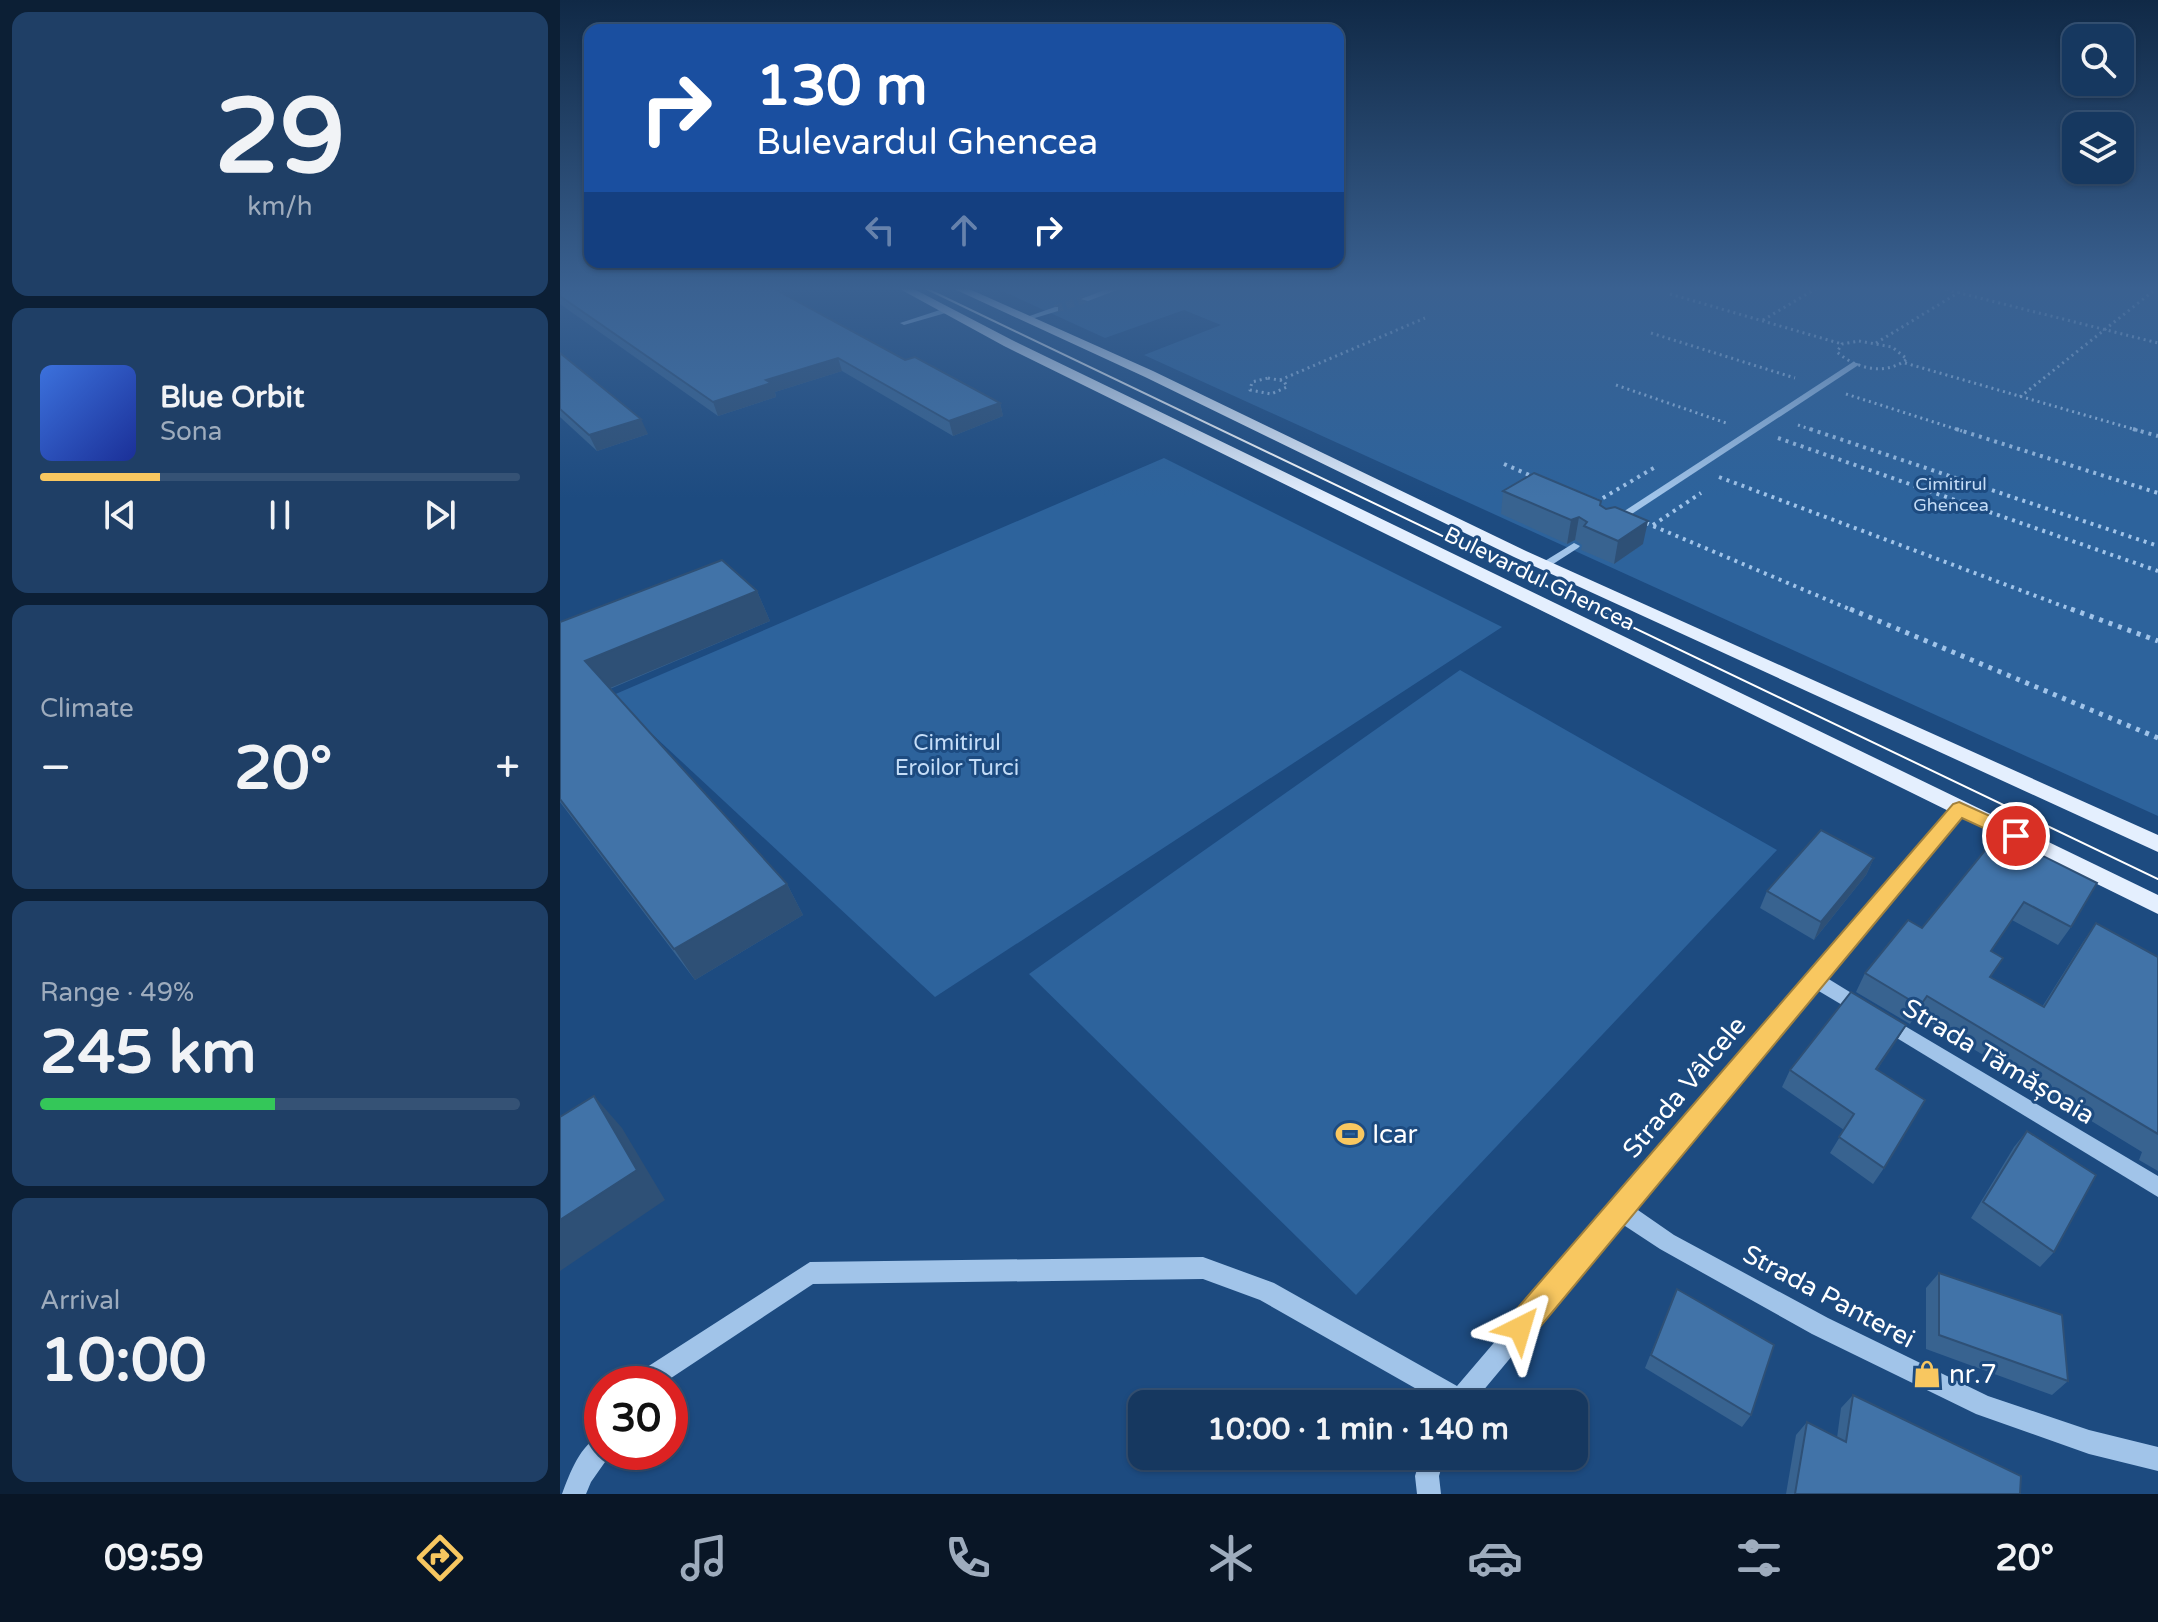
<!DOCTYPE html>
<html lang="en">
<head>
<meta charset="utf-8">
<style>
	body { margin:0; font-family:"Varela Round",sans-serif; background:#1f3f66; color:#f1f3f6; height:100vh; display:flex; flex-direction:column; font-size:30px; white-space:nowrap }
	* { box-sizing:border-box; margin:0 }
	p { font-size:26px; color:#9eacbd }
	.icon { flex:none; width:44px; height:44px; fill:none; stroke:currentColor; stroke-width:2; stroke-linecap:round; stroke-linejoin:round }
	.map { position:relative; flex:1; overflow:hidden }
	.drawer { display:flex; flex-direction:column; gap:12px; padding:12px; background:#0c1f35; width:560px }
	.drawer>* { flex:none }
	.guide { position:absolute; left:24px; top:24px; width:760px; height:244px; border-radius:16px; box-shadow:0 2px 6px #0004,0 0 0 2px #355275; background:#1a4fa0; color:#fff; overflow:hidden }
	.fabs { position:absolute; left:1502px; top:24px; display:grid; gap:16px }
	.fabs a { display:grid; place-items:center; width:72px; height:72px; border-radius:16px; background:#163860; box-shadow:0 2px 6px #0004,0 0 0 2px #355275; font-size:40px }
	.speed { position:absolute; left:24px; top:1366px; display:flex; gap:16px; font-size:40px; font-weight:700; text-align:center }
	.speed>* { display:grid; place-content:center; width:104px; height:104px; border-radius:50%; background:#163860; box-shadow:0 2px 6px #0004,0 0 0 2px #355275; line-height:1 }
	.speed .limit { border:12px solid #d22; background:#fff; color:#111 }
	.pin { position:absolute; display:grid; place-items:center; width:68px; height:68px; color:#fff; margin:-34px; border:4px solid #fff; border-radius:50%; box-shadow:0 2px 8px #0007 }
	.me { position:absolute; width:88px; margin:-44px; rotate:40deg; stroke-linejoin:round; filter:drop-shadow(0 0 6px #0008) }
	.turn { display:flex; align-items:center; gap:28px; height:168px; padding:0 40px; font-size:36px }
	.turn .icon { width:104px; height:104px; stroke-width:2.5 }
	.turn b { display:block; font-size:56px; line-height:68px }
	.lanes { display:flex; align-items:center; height:76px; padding:0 40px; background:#0003; justify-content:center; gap:40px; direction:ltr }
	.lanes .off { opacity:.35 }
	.big { font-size:60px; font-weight:700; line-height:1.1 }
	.drawer .tile { flex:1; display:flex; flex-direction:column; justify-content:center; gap:12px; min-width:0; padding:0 28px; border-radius:16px; background:#1f3f66 }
	.drawer .dial { align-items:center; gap:0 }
	.dial b { font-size:104px; line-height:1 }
	.song { display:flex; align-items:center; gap:24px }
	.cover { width:96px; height:96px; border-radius:12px; background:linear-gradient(135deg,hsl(220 70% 55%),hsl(230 70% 35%)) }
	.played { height:8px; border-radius:4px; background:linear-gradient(90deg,#f8c760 25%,#355275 25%) }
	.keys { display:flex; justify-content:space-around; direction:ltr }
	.heat { display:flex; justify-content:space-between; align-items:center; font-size:44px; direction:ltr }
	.charge { height:12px; border-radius:6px; background:linear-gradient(90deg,#34c759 49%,#355275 0) }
	.trip { position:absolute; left:568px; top:1390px; width:460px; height:80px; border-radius:16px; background:#163860; box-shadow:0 2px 6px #0004,0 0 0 2px #355275; font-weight:700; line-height:80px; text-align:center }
	.menu { display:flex; height:128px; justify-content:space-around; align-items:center; background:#091626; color:#9eacbd }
	.menu .icon { width:56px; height:56px }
	.menu .active { color:#f8c760 }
	.menu b { font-size:36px; color:#f1f3f6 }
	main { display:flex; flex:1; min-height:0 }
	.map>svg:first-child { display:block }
	.green { fill:#2d639c }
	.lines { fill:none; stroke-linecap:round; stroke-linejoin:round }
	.minor-tunnel { stroke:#3f6693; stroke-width:8; stroke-dasharray:8 4; stroke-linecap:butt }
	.path-far2 { stroke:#a1c4e9; stroke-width:3; stroke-dasharray:2 4; stroke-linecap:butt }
	.path-far1 { stroke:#a1c4e9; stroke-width:4; stroke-dasharray:3 5; stroke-linecap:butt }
	.path { stroke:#a1c4e9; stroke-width:5; stroke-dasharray:4 6; stroke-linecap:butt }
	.minor { fill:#a1c4e9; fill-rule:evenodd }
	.major { fill:#e4effe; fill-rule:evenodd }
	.tram { stroke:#fff; stroke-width:2 }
	.wall { fill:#386390 }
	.shaded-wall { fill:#2e5076 }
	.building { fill:#4173a8; stroke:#2e5076; stroke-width:2 }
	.route { fill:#f8c760; stroke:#a1813e; stroke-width:2 }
	.labels { text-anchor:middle; stroke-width:6; stroke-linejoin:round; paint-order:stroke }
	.far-park-label { font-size:18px; fill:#c5ddf7; stroke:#1d4b80 }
	.street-label { font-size:22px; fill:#fff; stroke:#1d4b80 }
	.park-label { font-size:22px; fill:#c5ddf7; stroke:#1d4b80 }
	.near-street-label { font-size:26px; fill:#fff; stroke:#1d4b80 }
	.near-poi-label { font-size:26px; fill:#fff; stroke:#1d4b80; text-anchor:start }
</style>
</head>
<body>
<main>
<section class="drawer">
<div class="tile dial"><b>29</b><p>km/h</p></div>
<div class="tile">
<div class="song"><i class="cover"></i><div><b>Blue Orbit</b><p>Sona</p></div></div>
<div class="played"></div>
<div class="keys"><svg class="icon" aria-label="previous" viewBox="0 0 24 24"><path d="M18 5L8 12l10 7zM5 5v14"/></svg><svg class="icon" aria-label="pause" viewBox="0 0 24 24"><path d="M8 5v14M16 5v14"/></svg><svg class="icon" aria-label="next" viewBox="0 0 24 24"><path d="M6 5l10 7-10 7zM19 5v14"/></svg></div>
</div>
<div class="tile"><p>Climate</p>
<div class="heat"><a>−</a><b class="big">20°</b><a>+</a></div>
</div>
<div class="tile"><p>Range · 49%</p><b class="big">245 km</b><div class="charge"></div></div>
<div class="tile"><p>Arrival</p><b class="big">10:00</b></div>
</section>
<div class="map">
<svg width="1598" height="1494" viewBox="0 0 1598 1494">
	<rect width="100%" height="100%" fill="#1d4b80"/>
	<g class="green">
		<polygon points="436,288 1598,288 1598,816 584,355 661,325 624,310 545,338"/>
		<polygon points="604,458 942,627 375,997 51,696"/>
		<polygon points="900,670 1217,850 796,1295 469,974"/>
	</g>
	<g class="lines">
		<polyline class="minor-tunnel" points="495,309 525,299"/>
		<g class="path-far2">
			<polyline points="1380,288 1598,343"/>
			<polyline points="1110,294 1282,344"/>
			<polyline points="1203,320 1257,288"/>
			<polyline points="1091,333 1235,378"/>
			<path d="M1299 341 1332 347 1347 359C1326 376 1296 369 1277 352L1282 344Z"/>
			<polyline points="1316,343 1406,288"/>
			<polyline points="1345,363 1580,431"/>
			<polygon points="708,378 724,381 727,387 711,394 690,390 692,382"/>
			<polyline points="720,380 865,318"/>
			<polyline points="1056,385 1169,424"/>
			<polyline points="1286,394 1402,431"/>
			<polyline points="1460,397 1597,288"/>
			<polyline points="1238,425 1255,431"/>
		</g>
		<g class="path-far1">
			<polyline points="1250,429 1598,546"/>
			<polyline points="1396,429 1598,493"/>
			<polyline points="1573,429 1598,436"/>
			<polyline points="1218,438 1598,571"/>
			<polyline points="944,464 974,477"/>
			<polyline points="1159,477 1516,611"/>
			<polyline points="1036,502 1097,466"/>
			<polyline points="1086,523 1294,611"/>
			<polyline points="1093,525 1141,493"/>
		</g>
		<g class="path">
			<polyline points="1290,609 1598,738"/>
			<polyline points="1511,609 1598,641"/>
		</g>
		<g class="minor">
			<polygon points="550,288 562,288 528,301 521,299"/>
			<polygon points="495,307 498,307 498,311 465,321 461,319"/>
			<polygon points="386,308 389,308 389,312 344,325 340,323"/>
			<polygon points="1293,362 1300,364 1055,525 1047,525 1046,523"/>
			<polygon points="1014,543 1020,546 1018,548 990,566 982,566 980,564"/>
			<polygon points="1399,804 1404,805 1406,809 1404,813 1267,978 1306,1002 1309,1007 1306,1012 1300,1014 1294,1012 1257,990 1075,1208 1114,1235 1268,1318 1428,1396 1529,1430 1598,1447 1598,1471 1529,1454 1416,1414 1252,1334 1100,1249 1062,1224 912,1404 883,1404 700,1300 643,1279 253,1284 102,1384 75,1384 84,1369 250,1262 643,1257 714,1283 897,1386 1394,805"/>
			<polygon points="1328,1016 1598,1176 1598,1197 1322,1029 1319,1024 1322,1019"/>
			<path d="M42 1435V1452H52L31 1482 26 1494H2C10 1473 20 1444 42 1435Z"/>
			<polygon points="861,1456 885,1456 879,1476 881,1494 857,1494 855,1476"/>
		</g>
		<g class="major">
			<polygon points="338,288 352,288 452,340 1598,895 1598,914 444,346"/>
			<polygon points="392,288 407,288 593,371 966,551 1598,835 1598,852 954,557 585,377"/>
		</g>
		<polyline class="tram" points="365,288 1598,879"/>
	</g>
	<g class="wall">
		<polygon points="0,288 345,360 440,403 443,416 393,436 282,371 215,392 216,397 158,416 0,304"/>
		<polygon points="0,353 88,434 37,451 0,417"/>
		<polygon points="943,491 1041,501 1041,505 1083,544 1054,564 1021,550 1022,545 1015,540 1007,544 941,514"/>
		<polygon points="197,591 210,621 50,689 227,884 243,915 135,980 0,802 0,622"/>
		<polygon points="1431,843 1511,927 1498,945 1452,920 1431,951 1431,978 1482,1007 1523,942 1536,923 1598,957 1598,1171 1579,1160 1582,1152 1356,1014 1350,1024 1296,992 1305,973 1362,928"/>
		<polygon points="1314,858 1306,875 1254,940 1200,908 1207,891"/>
		<polygon points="1346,1025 1317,1070 1324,1168 1313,1184 1270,1153 1284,1130 1222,1087 1230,1070"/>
		<polygon points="1467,1131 1494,1252 1480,1267 1411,1218 1454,1147"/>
		<polygon points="1379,1273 1508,1381 1492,1395 1366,1349 1366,1288"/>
		<polygon points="1117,1289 1191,1415 1182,1427 1085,1368"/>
		<polygon points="1293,1395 1460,1494 1226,1494 1236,1435 1247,1422 1277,1438 1281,1408"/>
	</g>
	<g class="shaded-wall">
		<polygon points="278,358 282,371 215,392 216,397 158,416 153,402 206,380"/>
		<polygon points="440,403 443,416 393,436 389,421"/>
		<polygon points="81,419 88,434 37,451 29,435"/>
		<polygon points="1019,517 1015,540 1007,544 1011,520"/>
		<polygon points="1088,521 1083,544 1054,564 1058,541"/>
		<polygon points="197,591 210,621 43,691 25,661"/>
		<polygon points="1314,858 1306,875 1254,940 1261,922"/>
		<polygon points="227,884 243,915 135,980 114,949"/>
		<polygon points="1346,1025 1336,1042 1306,1086 1316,1069"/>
		<polygon points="34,1096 62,1128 105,1200 0,1271 0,1220"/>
	</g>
	<g class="building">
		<polygon points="0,288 213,288 345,360 355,357 440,403 389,421 278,358 206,380 211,383 153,402 0,296"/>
		<polygon points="0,353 81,419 29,435 0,409"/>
		<polygon points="974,473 1041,501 1040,505 1046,509 1055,507 1088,521 1058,541 1024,526 1027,522 1019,517 1011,520 943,491"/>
		<polygon points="162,560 197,591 25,661 227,884 114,949 0,799 0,622"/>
		<polygon points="1261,830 1314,858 1261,922 1207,891"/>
		<polygon points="1455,842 1537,883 1511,927 1464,902 1431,951 1443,958 1430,977 1484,1007 1536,923 1598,957 1598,1134 1367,996 1360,1006 1305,973 1348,920 1362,928 1431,843"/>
		<polygon points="1291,992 1346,1025 1316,1069 1365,1100 1324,1168 1279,1137 1294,1114 1230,1070"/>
		<polygon points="34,1096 77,1170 0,1220 0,1117"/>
		<polygon points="1467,1131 1536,1175 1494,1252 1423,1202"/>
		<polygon points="1379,1273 1502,1315 1508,1381 1379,1335"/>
		<polygon points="1117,1289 1214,1345 1191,1415 1091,1355"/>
		<polygon points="1293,1395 1461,1476 1460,1494 1235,1494 1247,1422 1286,1442"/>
	</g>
	<linearGradient id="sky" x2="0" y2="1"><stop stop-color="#102946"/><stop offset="0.58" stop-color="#3a6191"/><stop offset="1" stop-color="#3a6191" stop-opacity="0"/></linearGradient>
	<rect width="1598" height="498" fill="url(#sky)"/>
	<polygon class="route" points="1399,802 1463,831 1466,836 1463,841 1456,843 1402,818 970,1339 960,1343 949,1339 945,1328 949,1318 1393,804"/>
	<defs>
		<symbol id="stadium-bare" viewBox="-9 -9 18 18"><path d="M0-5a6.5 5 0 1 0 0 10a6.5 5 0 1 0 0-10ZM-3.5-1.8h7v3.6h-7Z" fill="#f8c760" stroke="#1d4b80" stroke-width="2.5" paint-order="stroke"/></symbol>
		<symbol id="shop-bare" viewBox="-9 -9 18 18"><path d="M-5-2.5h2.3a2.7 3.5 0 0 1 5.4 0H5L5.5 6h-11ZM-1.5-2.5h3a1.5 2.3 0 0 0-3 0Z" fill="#f8c760" stroke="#1d4b80" stroke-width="2.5" paint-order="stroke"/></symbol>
	</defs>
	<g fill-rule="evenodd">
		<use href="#stadium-bare" x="770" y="1114" width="40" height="40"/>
		<use href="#shop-bare" x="1347" y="1354" width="40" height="40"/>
	</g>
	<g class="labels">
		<g class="far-park-label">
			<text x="1391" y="490">Cimitirul<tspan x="1391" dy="21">Ghencea</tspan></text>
		</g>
		<g class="street-label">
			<text transform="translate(980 578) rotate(26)" y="8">Bulevardul Ghencea</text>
		</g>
		<g class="park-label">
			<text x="397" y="750">Cimitirul<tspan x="397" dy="25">Eroilor Turci</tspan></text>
		</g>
		<g class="near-street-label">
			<text transform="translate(1439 1061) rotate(31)" y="9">Strada Tămășoaia</text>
			<text transform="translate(1124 1087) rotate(-50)" y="9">Strada Vâlcele</text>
			<text transform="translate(1269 1296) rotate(28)" y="9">Strada Panterei</text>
		</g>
		<g class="near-poi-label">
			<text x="812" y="1143">Icar</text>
			<text x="1389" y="1383">nr.7</text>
		</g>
	</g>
</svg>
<div class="fabs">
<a><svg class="icon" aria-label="search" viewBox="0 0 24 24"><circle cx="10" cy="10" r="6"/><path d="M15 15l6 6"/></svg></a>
<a><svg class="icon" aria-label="layers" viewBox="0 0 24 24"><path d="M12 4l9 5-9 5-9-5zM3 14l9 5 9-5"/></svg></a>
</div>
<div class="speed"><div class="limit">30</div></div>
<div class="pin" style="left:1456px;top:836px;background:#d93025"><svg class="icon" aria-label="arrive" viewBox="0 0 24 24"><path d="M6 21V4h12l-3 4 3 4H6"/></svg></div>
<svg class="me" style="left:960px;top:1328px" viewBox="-20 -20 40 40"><path d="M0-17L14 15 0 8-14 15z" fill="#f8c760" stroke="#fff" stroke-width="4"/></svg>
<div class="trip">10:00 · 1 min · 140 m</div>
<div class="guide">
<div class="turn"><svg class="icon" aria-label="right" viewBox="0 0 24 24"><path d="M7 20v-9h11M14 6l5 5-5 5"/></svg><div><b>130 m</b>Bulevardul Ghencea</div></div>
<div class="lanes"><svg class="icon off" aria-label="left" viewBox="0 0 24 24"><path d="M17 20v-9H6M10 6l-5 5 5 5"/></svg><svg class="icon off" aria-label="ahead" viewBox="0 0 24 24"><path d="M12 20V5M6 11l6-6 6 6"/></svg><svg class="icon" aria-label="right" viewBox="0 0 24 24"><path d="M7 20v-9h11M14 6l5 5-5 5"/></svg></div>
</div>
</div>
</main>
<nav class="menu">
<b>09:59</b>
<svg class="icon active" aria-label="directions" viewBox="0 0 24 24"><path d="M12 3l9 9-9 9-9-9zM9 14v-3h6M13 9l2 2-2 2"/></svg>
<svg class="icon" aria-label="music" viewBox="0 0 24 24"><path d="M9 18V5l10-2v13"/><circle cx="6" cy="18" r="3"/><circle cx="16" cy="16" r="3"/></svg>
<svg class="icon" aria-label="phone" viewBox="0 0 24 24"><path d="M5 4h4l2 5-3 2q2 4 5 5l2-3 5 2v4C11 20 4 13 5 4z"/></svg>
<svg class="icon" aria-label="climate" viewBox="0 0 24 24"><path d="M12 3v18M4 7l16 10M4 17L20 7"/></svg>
<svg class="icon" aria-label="car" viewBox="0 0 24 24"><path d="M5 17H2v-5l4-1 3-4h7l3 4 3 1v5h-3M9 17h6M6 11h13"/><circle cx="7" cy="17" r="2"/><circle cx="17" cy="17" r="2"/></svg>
<svg class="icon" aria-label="filters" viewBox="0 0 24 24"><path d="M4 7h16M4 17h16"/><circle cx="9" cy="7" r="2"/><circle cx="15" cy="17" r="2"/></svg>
<b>20°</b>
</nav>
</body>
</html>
